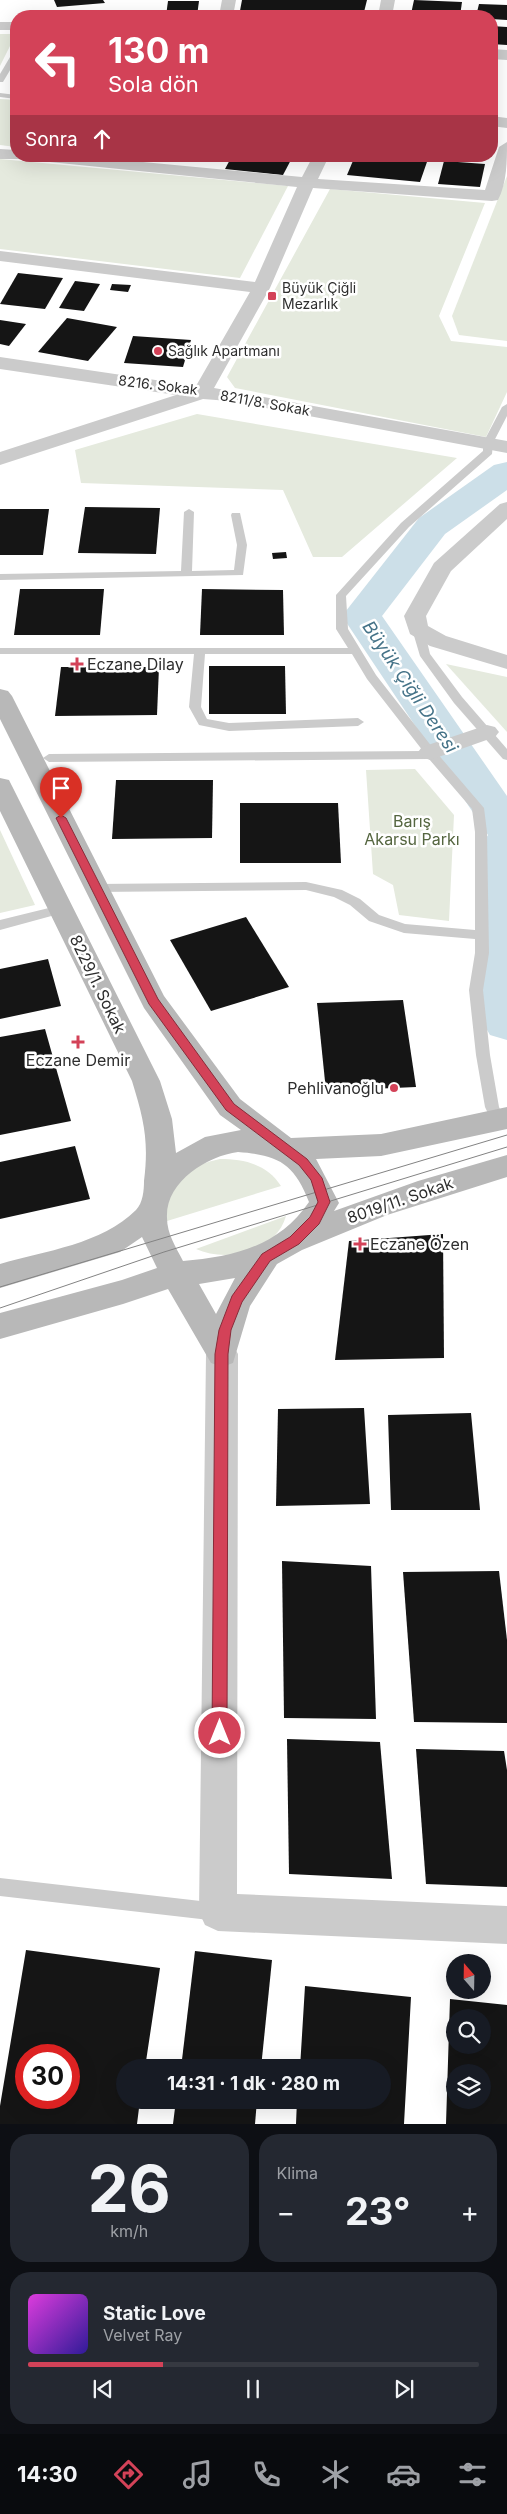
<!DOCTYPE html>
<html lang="tr">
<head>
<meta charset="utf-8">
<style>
	body { margin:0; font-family:Inter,sans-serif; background:#242831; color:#f1f3f6; height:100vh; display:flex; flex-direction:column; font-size:19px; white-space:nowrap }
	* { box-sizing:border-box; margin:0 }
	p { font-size:16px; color:#9ea1a6 }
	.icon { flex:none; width:28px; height:28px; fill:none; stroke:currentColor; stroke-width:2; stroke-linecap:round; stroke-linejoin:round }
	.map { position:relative; height:2124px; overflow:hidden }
	.sheet { display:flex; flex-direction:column; gap:10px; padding:10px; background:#0d0f14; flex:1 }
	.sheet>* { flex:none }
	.banner { position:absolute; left:10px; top:10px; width:488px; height:152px; border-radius:20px; box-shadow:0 5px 20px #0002; background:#d34258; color:#fff; overflow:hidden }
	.needle { width:32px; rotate:340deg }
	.controls { position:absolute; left:446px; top:1954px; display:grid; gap:10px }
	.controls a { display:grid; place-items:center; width:45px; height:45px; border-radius:50%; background:#171b24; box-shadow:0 5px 20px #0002; font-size:25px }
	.speed { position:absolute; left:15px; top:2044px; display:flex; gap:10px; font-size:25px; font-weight:700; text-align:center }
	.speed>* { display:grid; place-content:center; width:65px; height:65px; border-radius:50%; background:#171b24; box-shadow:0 5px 20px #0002; line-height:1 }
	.speed .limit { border:8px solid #d22; background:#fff; color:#111 }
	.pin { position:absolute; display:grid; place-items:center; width:42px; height:42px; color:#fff; margin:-51px -21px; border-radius:50% 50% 50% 0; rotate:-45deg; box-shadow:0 0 5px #0007 }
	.pin .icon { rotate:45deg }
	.me { position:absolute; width:55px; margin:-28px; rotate:0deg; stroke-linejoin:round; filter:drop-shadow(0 0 4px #0008) }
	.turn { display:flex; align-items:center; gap:18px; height:105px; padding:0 15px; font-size:22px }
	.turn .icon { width:65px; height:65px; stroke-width:2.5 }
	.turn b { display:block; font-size:35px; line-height:42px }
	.then { display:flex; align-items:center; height:48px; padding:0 15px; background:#0003; gap:10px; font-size:19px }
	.big { font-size:38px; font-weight:700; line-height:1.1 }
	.sheet .card { flex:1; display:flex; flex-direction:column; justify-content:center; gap:8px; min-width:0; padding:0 18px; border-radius:20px; background:#242831 }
	.sheet .dial { align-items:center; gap:0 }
	.dial b { font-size:65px; line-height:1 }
	.song { display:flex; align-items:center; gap:15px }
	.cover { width:60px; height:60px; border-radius:8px; background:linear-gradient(135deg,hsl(300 70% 55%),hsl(250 70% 35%)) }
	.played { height:5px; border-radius:2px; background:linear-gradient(90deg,#d34258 30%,#363941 30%) }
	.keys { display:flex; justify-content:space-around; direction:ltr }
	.heat { display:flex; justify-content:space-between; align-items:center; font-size:28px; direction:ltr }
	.sheet .tiles { flex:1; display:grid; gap:10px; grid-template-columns:1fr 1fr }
	.card:last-child { grid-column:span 2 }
	.trip { position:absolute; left:116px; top:2059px; width:275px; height:50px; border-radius:25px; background:#171b24; box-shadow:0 5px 20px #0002; font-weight:700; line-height:50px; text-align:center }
	.menu { display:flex; height:80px; justify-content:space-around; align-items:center; background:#090b0e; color:#9ea1a6 }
	.menu .icon { width:35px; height:35px }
	.menu .selected { color:#d34258 }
	.menu b { font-size:22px; color:#f1f3f6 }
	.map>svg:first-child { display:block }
	.green { fill:#e5eade }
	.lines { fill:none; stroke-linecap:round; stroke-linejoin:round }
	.river { fill:#ccdfe8; fill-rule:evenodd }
	.building { fill:#151515; fill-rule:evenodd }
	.lane { fill:#cbcbcb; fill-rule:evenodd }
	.street { fill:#cbcbcb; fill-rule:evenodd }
	.secondary { fill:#b8b8b8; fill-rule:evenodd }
	.tram { stroke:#838383; stroke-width:1 }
	.route { fill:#d34258; stroke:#892b39 }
	.poi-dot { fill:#d34258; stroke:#fff; stroke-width:2 }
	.labels { text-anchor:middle; stroke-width:5; stroke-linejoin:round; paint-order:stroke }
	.far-poi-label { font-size:14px; fill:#2e2e2e; stroke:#fff; text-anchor:start }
	.far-street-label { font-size:14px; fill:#2e2e2e; stroke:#fff }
	.poi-label { font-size:16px; fill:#2e2e2e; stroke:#fff; text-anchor:start }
	.park-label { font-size:16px; fill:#556640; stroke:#fff }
	.street-label { font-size:16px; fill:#2e2e2e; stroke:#fff }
	.water-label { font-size:18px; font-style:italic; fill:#457388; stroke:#fff }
</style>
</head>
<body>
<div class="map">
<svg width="507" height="2124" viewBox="0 0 507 2124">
	<rect width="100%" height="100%" fill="#fff"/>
	<g class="green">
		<polygon points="0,34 16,34 0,66"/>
		<polygon points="0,99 16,100 16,147 0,145"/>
		<polygon points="0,159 288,186 240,278 0,249"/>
		<polygon points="507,176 507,341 459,335 452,316"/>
		<polygon points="330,189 485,203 439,316 451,341 507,347 507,392 486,437 235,388 227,377"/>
		<polygon points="197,414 457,458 342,557 313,557 283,490 81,483 75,450"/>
		<polygon points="446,664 507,677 507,732"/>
		<polygon points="415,769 454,815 449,921 399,915 393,885 373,874 366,770"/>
		<polygon points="0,830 35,905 0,913"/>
		<path d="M220 1159C244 1159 267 1164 281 1186L167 1221C160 1186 189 1165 220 1159Z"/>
		<path d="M286 1216C276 1252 227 1263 196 1249Z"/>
	</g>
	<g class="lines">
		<polygon class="river" points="507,462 507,490 445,534 382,616 507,796 507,1040 490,1035 483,1023 476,939 485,840 488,835 342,616 419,518 494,465"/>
	</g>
	<g class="building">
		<polygon points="54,0 103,0 105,3 57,7"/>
		<polygon points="242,0 367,0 363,16 239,16"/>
		<polygon points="414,0 462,2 460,16 411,14"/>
		<polygon points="168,1 199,1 197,16 166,16"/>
		<polygon points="479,4 507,5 507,20 491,19 491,16 476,16"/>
		<polygon points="491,26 507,27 507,45 491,44"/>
		<polygon points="491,69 498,70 494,88 491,87"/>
		<polygon points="138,156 164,156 161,160 137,158"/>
		<polygon points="232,156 293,156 283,175 225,169"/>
		<polygon points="355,156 395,156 428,159 420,182 347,175"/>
		<polygon points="444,161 485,164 480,187 438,184"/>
		<polygon points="18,273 63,278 45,309 0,304"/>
		<polygon points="75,281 100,284 84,311 59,308"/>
		<polygon points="112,284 131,285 128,292 110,290"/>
		<polygon points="67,318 117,327 88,361 38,352"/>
		<polygon points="0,320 26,324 9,346 0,344"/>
		<polygon points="133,336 191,340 183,367 124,363"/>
		<polygon points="85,507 160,508 156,554 78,553"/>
		<polygon points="0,509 49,509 43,555 0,555"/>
		<polygon points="286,552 287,558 273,559 272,553"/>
		<polygon points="20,589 104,589 100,635 14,635"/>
		<polygon points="202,589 283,590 284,635 200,635"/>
		<polygon points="209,666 285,666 286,714 209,714"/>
		<polygon points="61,667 159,667 157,715 55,716"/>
		<polygon points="116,780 213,780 212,838 112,839"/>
		<polygon points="240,803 338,803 341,863 240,863"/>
		<polygon points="246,917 289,987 211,1011 170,940"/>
		<polygon points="48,959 61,1006 0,1019 0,969"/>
		<polygon points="403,1000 416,1087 326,1091 317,1003"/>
		<polygon points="45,1029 71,1121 0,1135 0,1037"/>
		<polygon points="75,1146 90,1199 0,1219 0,1162"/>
		<polygon points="443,1234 444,1358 335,1360 349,1241"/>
		<polygon points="364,1408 370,1504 276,1506 278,1409"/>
		<polygon points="471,1413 480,1510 391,1510 388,1415"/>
		<polygon points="282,1561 371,1566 376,1719 284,1718"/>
		<polygon points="499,1571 507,1640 507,1723 414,1722 403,1572"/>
		<polygon points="287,1739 380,1742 392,1879 289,1874"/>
		<polygon points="416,1749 504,1751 507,1770 507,1887 426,1884"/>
		<path d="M26 1950 160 1968 145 2068H125V2100H140L137 2124H0V2106ZM26 2055H69V2098H26Z"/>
		<polygon points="195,1951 272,1960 261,2068 181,2068"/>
		<polygon points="305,1986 411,1997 404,2124 296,2124 297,2100 382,2100 382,2068 300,2068"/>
		<path d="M450 1999 507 2005V2124H446ZM455 2018H482V2045H455ZM455 2072H482V2100H455Z"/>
		<polygon points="176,2100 257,2100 255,2124 173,2124"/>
	</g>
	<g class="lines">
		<g class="lane">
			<polygon points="13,52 16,52 16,60 3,82 0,82 0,74"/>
			<polygon points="0,93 16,95 16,99 0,97"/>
			<polygon points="507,404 507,416 493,443 492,454 409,527 346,596 348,629 376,675 436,752 484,808 487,832 489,953 483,990 490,1055 499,1107 505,1120 503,1124 493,1124 485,1107 476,1055 469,990 475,953 475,939 404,933 369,921 350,905 334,897 306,890 96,892 90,888 96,884 306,882 342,890 360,899 379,915 405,924 475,930 475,832 472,809 429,759 49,762 43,758 49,754 423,751 367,679 352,654 205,654 201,707 207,719 229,723 358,718 364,722 358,726 229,731 199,725 189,707 194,654 0,654 0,648 348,648 336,629 336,595 401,523 483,451 483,443 502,407"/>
			<polygon points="189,509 194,512 192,571 234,570 237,545 231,515 232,513 240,513 247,545 243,575 0,580 0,574 181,571 184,512"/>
			<polygon points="418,626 424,629 430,654 462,697 507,749 507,760 503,759 454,703 420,656 412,629"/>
			<polygon points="61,905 66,906 67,909 66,912 0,930 0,920"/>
			<polygon points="0,1878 218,1903 225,1905 227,1912 225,1919 218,1921 0,1896"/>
		</g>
		<g class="street">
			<polygon points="222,0 236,0 233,16 219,16"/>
			<polygon points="381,0 395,0 392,16 378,16"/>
			<rect x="0" y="22" width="16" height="8"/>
			<polygon points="491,49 507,50 507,60 491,59"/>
			<polygon points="491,116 507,118 507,128 491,126"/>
			<path d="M507 142C507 161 507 183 498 200L492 201 313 188 270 288 214 388 507 441V453L229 401 203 399 0 465V452L176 395 0 369V357L196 386 250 292 0 261V251L255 282 297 187 20 159H0V149L16 150V156H80L302 177 313 156H329L318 179 485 190 499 147Z"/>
			<polygon points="507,502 507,519 451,571 426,616 428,626 446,636 507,655 507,669 430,646 410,634 404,616 434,563 500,504"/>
			<polygon points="487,725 495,727 499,732 495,737 430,760 422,757 418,752 422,747"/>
			<polygon points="222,1341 233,1345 238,1354 237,1894 507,1906 507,1944 218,1931 205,1925 199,1912 206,1354 211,1345"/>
		</g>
		<path class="secondary" d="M0 689 8 691 12 696 164 996 240 1099 291 1138 381 1134 507 1107V1129L381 1156 316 1159 339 1203 334 1211 418 1181 507 1155V1177L387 1215 302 1250 277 1264 250 1306 233 1363 222 1367 211 1363 168 1289 123 1304 0 1339V1313L122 1280 157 1268 142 1237 120 1252 0 1288V1264C45 1251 102 1244 136 1210 143 1203 144 1190 144 1181 149 1141 144 1120 132 1081L0 811V778L9 780 12 786 160 1081 172 1119 176 1153 205 1137 241 1130 220 1115 144 1008 0 719ZM238 1152C278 1155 294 1163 309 1202 279 1246 234 1257 183 1261 176 1247 167 1234 167 1218 165 1182 207 1156 238 1152ZM235 1278 216 1314 199 1284Z"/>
		<g class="tram">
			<polyline points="0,1287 507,1135"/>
			<polyline points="0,1308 164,1252 507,1147"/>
		</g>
	</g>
	<polygon class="route" points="61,815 66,818 158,999 234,1104 307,1159 322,1178 330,1202 319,1224 299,1244 270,1261 242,1302 231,1330 228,1354 227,1733 225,1738 220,1740 214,1738 212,1733 215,1354 219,1330 232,1296 262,1254 290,1237 310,1217 318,1202 311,1180 299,1165 226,1110 149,1004 56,818"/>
	<g class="poi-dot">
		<rect x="267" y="291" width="10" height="10" rx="2.5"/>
		<circle cx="158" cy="351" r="5"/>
		<path d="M74.5 656.5h5v5h5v5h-5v5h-5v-5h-5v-5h5z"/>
		<path d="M75.5 1034.5h5v5h5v5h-5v5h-5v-5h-5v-5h5z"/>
		<circle cx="394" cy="1088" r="5"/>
		<path d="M357.5 1236.5h5v5h5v5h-5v5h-5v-5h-5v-5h5z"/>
	</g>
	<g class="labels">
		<g class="far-poi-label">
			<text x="282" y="293">Büyük Çiğli<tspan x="282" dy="16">Mezarlık</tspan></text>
			<text x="168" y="356">Sağlık Apartmanı</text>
		</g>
		<g class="far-street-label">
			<text transform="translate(158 385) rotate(7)" y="5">8216. Sokak</text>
			<text transform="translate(265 403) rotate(10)" y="5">8211/8. Sokak</text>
		</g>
		<g class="poi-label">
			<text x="87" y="670">Eczane Dilay</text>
			<text x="78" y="1066" text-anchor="middle">Eczane Demir</text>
			<text x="384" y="1094" text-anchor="end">Pehlivanoğlu</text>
			<text x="370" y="1250">Eczane Özen</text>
		</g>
		<g class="park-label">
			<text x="412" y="827">Barış<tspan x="412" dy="18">Akarsu Parkı</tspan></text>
		</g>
		<g class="street-label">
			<text transform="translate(98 984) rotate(64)" y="6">8229/1. Sokak</text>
			<text transform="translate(400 1200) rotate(-19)" y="6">8019/11. Sokak</text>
		</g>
		<g class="water-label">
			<text transform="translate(410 687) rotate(56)" y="6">Büyük Çiğli Deresi</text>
		</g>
	</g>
</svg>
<div class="controls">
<a><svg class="needle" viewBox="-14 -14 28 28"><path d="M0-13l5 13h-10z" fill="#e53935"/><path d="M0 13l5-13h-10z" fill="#9ea1a6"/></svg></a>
<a><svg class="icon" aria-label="search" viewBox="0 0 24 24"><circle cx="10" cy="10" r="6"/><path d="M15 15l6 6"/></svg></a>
<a><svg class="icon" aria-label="layers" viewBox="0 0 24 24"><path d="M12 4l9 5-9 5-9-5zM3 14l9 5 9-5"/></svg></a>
</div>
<div class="speed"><div class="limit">30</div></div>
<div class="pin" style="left:61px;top:818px;background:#d93025"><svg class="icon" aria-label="arrive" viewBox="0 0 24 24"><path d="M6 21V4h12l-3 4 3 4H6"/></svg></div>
<svg class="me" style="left:220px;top:1733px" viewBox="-20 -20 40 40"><circle r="17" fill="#d34258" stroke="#fff" stroke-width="3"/><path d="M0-11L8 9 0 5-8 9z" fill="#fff"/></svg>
<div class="trip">14:31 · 1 dk · 280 m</div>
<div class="banner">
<div class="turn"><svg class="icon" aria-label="left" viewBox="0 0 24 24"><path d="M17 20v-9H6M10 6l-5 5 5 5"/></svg><div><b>130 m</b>Sola dön</div></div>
<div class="then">Sonra<svg class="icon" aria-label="ahead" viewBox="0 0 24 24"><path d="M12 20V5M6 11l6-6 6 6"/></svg></div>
</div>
</div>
<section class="sheet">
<div class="tiles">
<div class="card dial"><b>26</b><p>km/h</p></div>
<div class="card"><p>Klima</p>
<div class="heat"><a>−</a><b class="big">23°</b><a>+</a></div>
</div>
<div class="card">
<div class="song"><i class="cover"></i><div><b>Static Love</b><p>Velvet Ray</p></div></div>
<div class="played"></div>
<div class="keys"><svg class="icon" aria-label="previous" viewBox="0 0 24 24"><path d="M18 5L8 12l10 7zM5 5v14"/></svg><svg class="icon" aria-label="pause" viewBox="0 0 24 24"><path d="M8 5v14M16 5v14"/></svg><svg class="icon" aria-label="next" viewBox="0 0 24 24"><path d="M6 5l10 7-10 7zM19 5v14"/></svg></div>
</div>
</div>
</section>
<nav class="menu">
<b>14:30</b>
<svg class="icon selected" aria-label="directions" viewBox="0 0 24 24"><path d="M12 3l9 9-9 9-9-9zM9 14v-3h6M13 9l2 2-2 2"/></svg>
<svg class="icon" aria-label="music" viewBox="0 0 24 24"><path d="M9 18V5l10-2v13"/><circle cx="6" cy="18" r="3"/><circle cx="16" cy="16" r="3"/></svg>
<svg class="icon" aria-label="phone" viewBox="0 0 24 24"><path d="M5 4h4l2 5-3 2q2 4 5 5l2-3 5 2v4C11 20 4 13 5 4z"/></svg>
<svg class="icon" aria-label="climate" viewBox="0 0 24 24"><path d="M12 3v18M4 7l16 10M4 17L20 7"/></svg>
<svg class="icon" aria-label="car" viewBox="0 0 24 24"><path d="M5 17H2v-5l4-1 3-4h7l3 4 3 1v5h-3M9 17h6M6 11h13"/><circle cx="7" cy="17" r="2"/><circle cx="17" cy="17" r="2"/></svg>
<svg class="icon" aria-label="filters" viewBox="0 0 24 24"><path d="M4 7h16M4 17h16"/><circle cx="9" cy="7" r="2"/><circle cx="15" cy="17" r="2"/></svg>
</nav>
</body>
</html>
